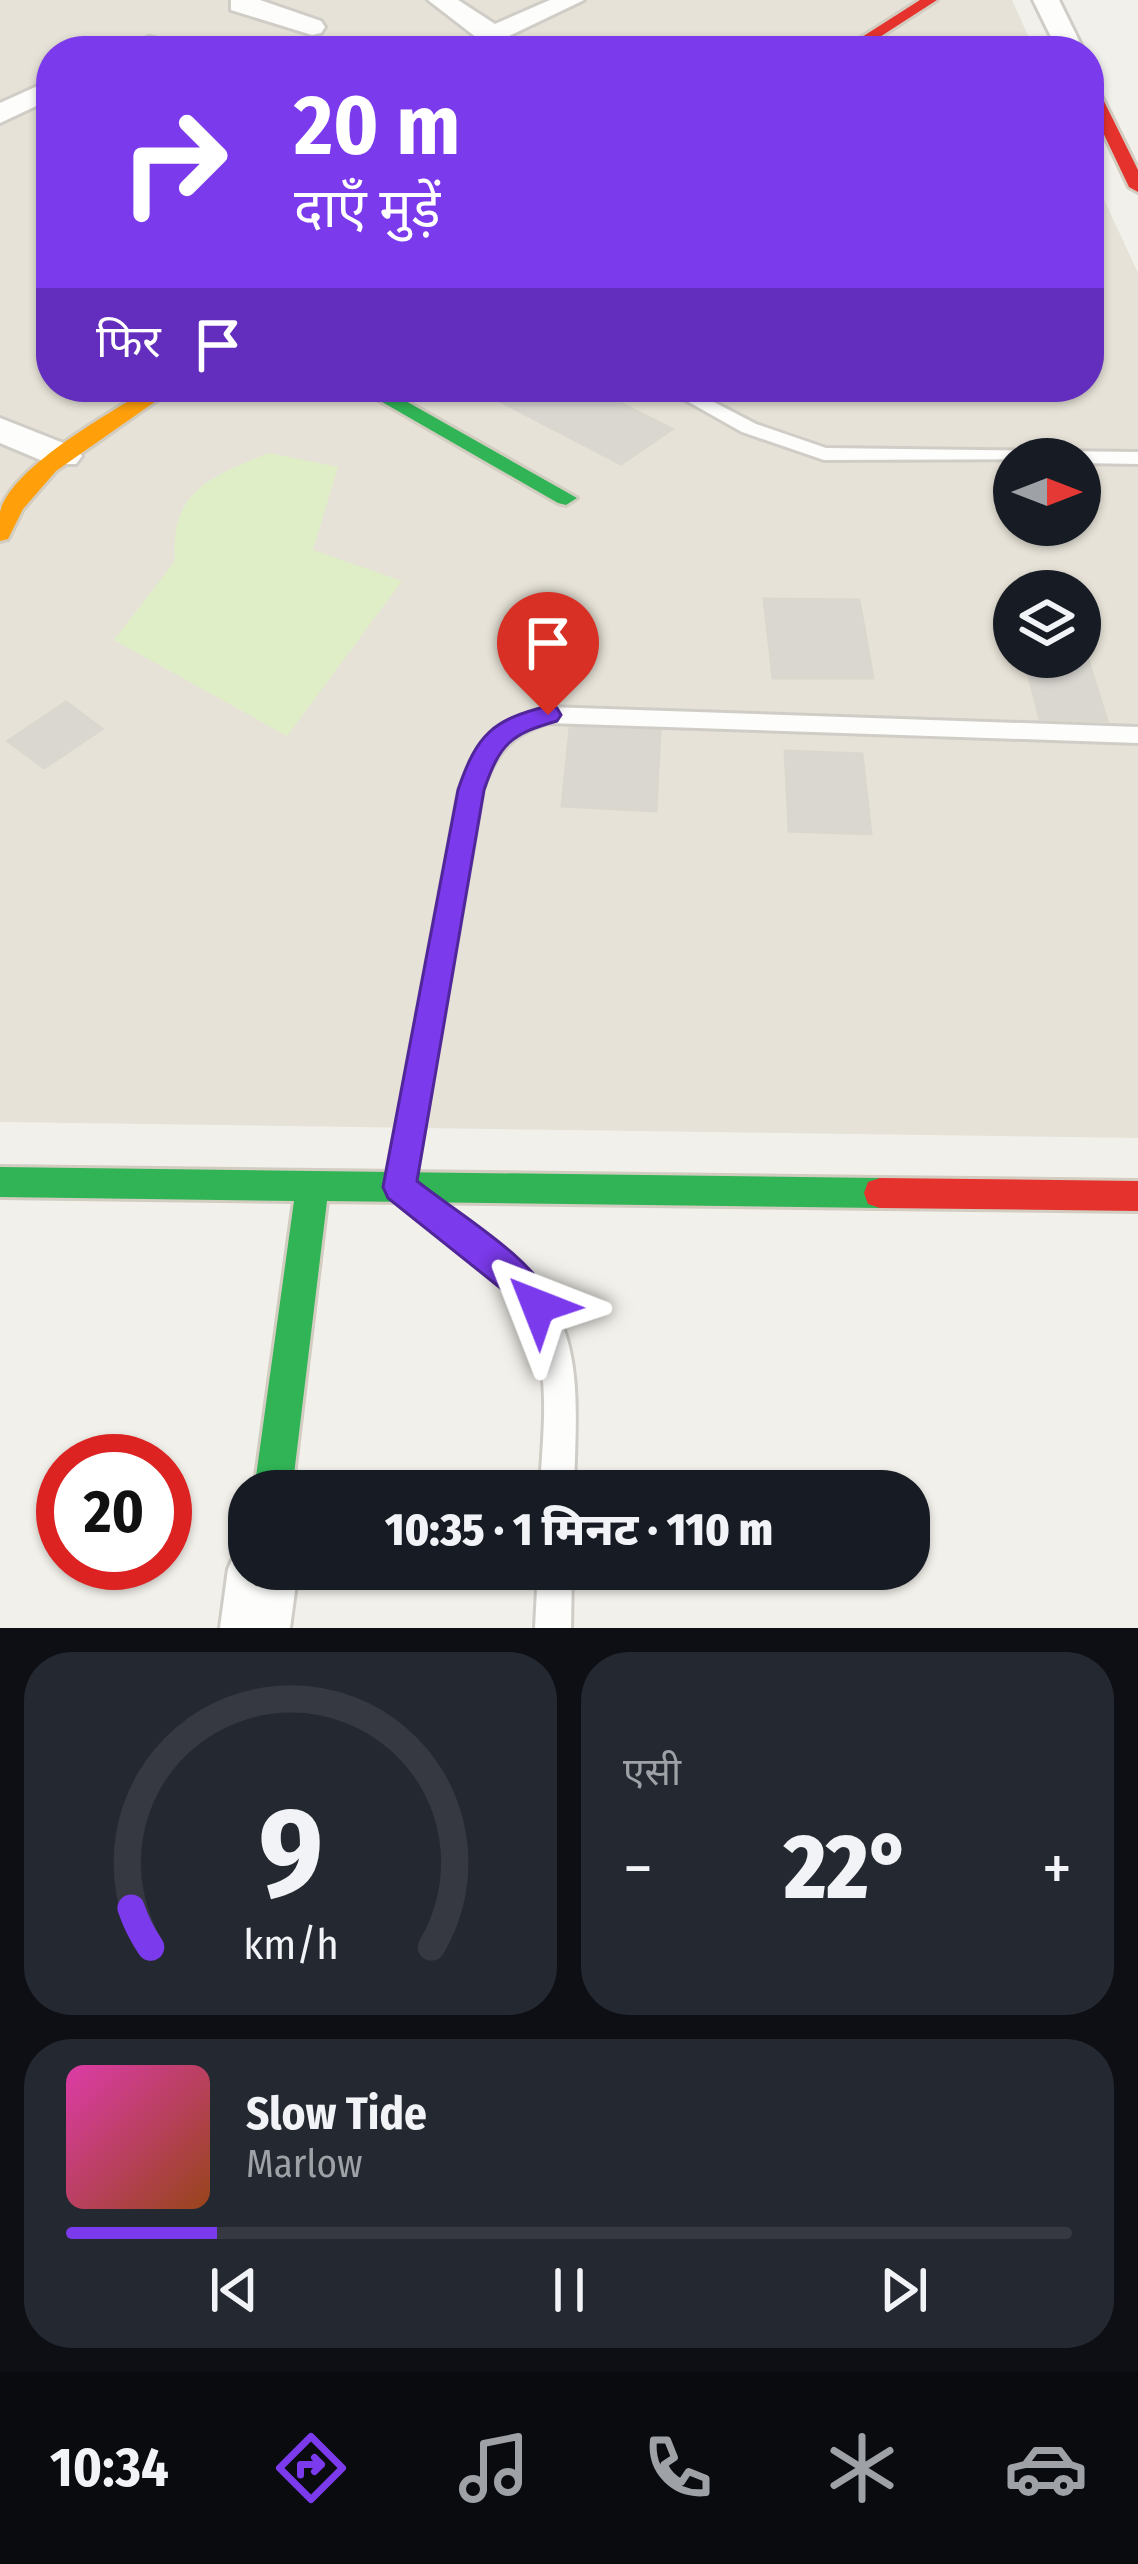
<!DOCTYPE html>
<html lang="hi">
<head>
<meta charset="utf-8">
<style>
	body { margin:0; font-family:"Fira Sans Condensed","Noto Sans Devanagari",sans-serif; background:#242831; color:#f1f3f6; height:100vh; display:flex; flex-direction:column; font-size:45px; white-space:nowrap }
	* { box-sizing:border-box; margin:0 }
	p { font-size:39px; color:#9ea1a6 }
	.icon { flex:none; width:66px; height:66px; fill:none; stroke:currentColor; stroke-width:2; stroke-linecap:round; stroke-linejoin:round }
	.map { position:relative; height:1628px; overflow:hidden }
	.side { display:flex; flex-direction:column; gap:24px; padding:24px; background:#0d0f14; flex:1 }
	.side>* { flex:none }
	.hud { position:absolute; left:36px; top:36px; width:1068px; height:366px; border-radius:48px; box-shadow:0 3px 9px #0004; background:#7c3aed; color:#fff; overflow:hidden }
	.needle { width:78px; rotate:90deg }
	.tools { position:absolute; left:993px; top:438px; display:grid; gap:24px }
	.tools a { display:grid; place-items:center; width:108px; height:108px; border-radius:50%; background:#171b24; box-shadow:0 3px 9px #0004; font-size:60px }
	.speed { position:absolute; left:36px; top:1434px; display:flex; gap:24px; font-size:60px; font-weight:700; text-align:center }
	.speed>* { display:grid; place-content:center; width:156px; height:156px; border-radius:50%; background:#171b24; box-shadow:0 3px 9px #0004; line-height:1 }
	.speed .limit { border:18px solid #d22; background:#fff; color:#111 }
	.pin { position:absolute; display:grid; place-items:center; width:102px; height:102px; color:#fff; margin:-123px -51px; border-radius:50% 50% 50% 0; rotate:-45deg; box-shadow:0 0 12px #0007 }
	.pin .icon { rotate:45deg }
	.me { position:absolute; width:132px; margin:-66px; rotate:315deg; stroke-linejoin:round; filter:drop-shadow(0 0 9px #0008) }
	.turn { display:flex; align-items:center; gap:42px; height:252px; padding:0 60px; font-size:54px }
	.turn .icon { width:156px; height:156px; stroke-width:2.5 }
	.turn b { display:block; font-size:84px; line-height:102px }
	.then { display:flex; align-items:center; height:114px; padding:0 60px; background:#0003; gap:24px; font-size:45px }
	.big { font-size:90px; font-weight:800; line-height:1.1 }
	.side .widget { flex:1; display:flex; flex-direction:column; justify-content:center; gap:18px; min-width:0; padding:0 42px; border-radius:48px; background:#242831 }
	.side .dial { align-items:center; gap:0 }
	.dial svg { height:312px; overflow:visible; fill:none; stroke:#363941; stroke-width:7; stroke-linecap:round; text-anchor:middle }
	.dial text { fill:#f1f3f6; stroke:none }
	.song { display:flex; align-items:center; gap:36px }
	.cover { width:144px; height:144px; border-radius:18px; background:linear-gradient(135deg,hsl(320 70% 55%),hsl(20 70% 35%)) }
	.played { height:12px; border-radius:6px; background:linear-gradient(90deg,#7c3aed 15%,#363941 15%) }
	.keys { display:flex; justify-content:space-around; direction:ltr }
	.heat { display:flex; justify-content:space-between; align-items:center; font-size:66px; direction:ltr }
	.side .tiles { flex:1; display:grid; gap:24px; grid-template-columns:1fr 1fr }
	.widget:last-child { grid-column:span 2 }
	.trip { position:absolute; left:228px; top:1470px; width:702px; height:120px; border-radius:48px; background:#171b24; box-shadow:0 3px 9px #0004; font-weight:800; line-height:120px; text-align:center }
	.menu { display:flex; height:192px; justify-content:space-around; align-items:center; background:#090b0e; color:#9ea1a6 }
	.menu .icon { width:84px; height:84px }
	.menu .current { color:#7c3aed }
	.menu b { font-size:54px; color:#f1f3f6 }
	.map>svg:first-child { display:block }
	.residential { fill:#e6e2d7; fill-rule:evenodd }
	.green { fill:#dfeec7 }
	.building { fill:#dad7d1; stroke:#dad7cf; stroke-width:3 }
	.lines { fill:none; stroke-linecap:round; stroke-linejoin:round }
	.lane-casing { stroke:#d0cdc7; stroke-width:6 }
	.street-casing { stroke:#d0cdc7; stroke-width:6 }
	.fast-casing { stroke:#d2cdc0; stroke-width:6 }
	.slow-casing { stroke:#d2cdc0; stroke-width:6 }
	.jam-casing { stroke:#d2cdc0; stroke-width:6 }
	.lane { fill:#fdfdfc; fill-rule:evenodd }
	.street { fill:#fdfdfc; fill-rule:evenodd }
	.fast { fill:#30b455; fill-rule:evenodd }
	.slow { fill:#ff9f0a; fill-rule:evenodd }
	.jam { fill:#e5322d; fill-rule:evenodd }
	.route { fill:#7c3aed; stroke:#51269a; stroke-width:3 }
</style>
</head>
<body>
<div class="map">
<svg width="1138" height="1628" viewBox="0 0 1138 1628">
	<rect width="100%" height="100%" fill="#f2f0ea"/>
	<path class="residential" d="M0 0H1012L1035 51H51V387H1089V167L1138 273V1138L0 1122ZM1014 459H1080V525H1014ZM1014 591H1080V657H1014Z"/>
	<path class="green" d="M269 453 338 467 313 550 402 581 287 736 114 640 175 561C169 490 213 476 269 453Z"/>
	<g class="building">
		<polygon points="473,387 588,387 672,429 621,464"/>
		<polygon points="764,599 859,600 873,678 773,678"/>
		<polygon points="1024,657 1087,657 1107,721 1040,719"/>
		<polygon points="66,702 102,729 44,768 8,741"/>
		<polygon points="570,728 660,731 656,811 562,806"/>
		<polygon points="785,751 862,754 871,834 789,831"/>
	</g>
	<g class="lines">
		<defs>
			<g id="lane">
				<polygon points="662,387 685,387 756,424 826,448 1138,452 1138,464 1080,463 1080,459 824,460 742,432"/>
				<path d="M548 707 1138 727V743L548 723C510 734 495 754 483 790L416 1178 411 1187 401 1191 391 1187 386 1178 459 790C478 737 494 722 548 707Z"/>
				<path d="M424 1194C446 1202 467 1220 486 1234 588 1309 577 1377 574 1491H540C543 1420 558 1341 503 1286 476 1259 443 1239 414 1217L409 1207 414 1197Z"/>
				<polygon points="538,1569 572,1569 571,1628 535,1628"/>
			</g>
			<g id="street">
				<polygon points="231,0 260,0 321,21 325,27 321,33 312,35 231,10"/>
				<polygon points="428,0 458,0 495,24 550,0 584,0 509,36 521,51 494,51"/>
				<polygon points="1033,0 1059,0 1084,51 1058,51"/>
				<polygon points="149,37 158,39 162,45 158,51 122,51"/>
				<polygon points="51,80 51,99 0,123 0,103"/>
				<polygon points="0,418 76,448 82,456 76,464 50,464 0,443"/>
				<polygon points="249,1540 249,1569 298,1569 290,1628 220,1628 228,1569 239,1545"/>
			</g>
			<g id="fast">
				<polygon points="356,387 381,387 577,498 566,505 558,503"/>
				<polygon points="0,1167 880,1178 892,1182 896,1193 892,1204 880,1208 327,1201 292,1491 254,1491 294,1201 0,1197"/>
			</g>
			<path id="slow" d="M152 387H176L56 471 23 509 8 539 0 541C0 533 0 521 0 512 11 467 113 411 152 387Z"/>
			<g id="jam">
				<polygon points="920,0 937,0 858,51 840,51"/>
				<polygon points="1089,82 1097,87 1138,170 1138,192 1129,187 1089,103"/>
				<polygon points="880,1178 1138,1181 1138,1211 880,1208 868,1204 864,1193 868,1182"/>
			</g>
		</defs>
		<use href="#lane" class="lane-casing"/>
		<use href="#street" class="street-casing"/>
		<use href="#fast" class="fast-casing"/>
		<use href="#slow" class="slow-casing"/>
		<use href="#jam" class="jam-casing"/>
		<use href="#lane" class="lane"/>
		<use href="#street" class="street"/>
		<use href="#fast" class="fast"/>
		<use href="#slow" class="slow"/>
		<use href="#jam" class="jam"/>
	</g>
	<path class="route" d="M548 706 557 708 561 715 557 721C511 734 500 743 484 790L417 1181C458 1214 535 1258 555 1306L550 1318 538 1323 525 1318 503 1290 388 1198 383 1187 458 790C477 734 492 720 548 706Z"/>
</svg>
<div class="tools">
<a><svg class="needle" viewBox="-14 -14 28 28"><path d="M0-13l5 13h-10z" fill="#e53935"/><path d="M0 13l5-13h-10z" fill="#9ea1a6"/></svg></a>
<a><svg class="icon" aria-label="layers" viewBox="0 0 24 24"><path d="M12 4l9 5-9 5-9-5zM3 14l9 5 9-5"/></svg></a>
</div>
<div class="speed"><div class="limit">20</div></div>
<div class="pin" style="left:548px;top:715px;background:#d93025"><svg class="icon" aria-label="arrive" viewBox="0 0 24 24"><path d="M6 21V4h12l-3 4 3 4H6"/></svg></div>
<svg class="me" style="left:538px;top:1306px" viewBox="-20 -20 40 40"><path d="M0-17L14 15 0 8-14 15z" fill="#7c3aed" stroke="#fff" stroke-width="4"/></svg>
<div class="trip">10:35 · 1 मिनट · 110 m</div>
<div class="hud">
<div class="turn"><svg class="icon" aria-label="right" viewBox="0 0 24 24"><path d="M7 20v-9h11M14 6l5 5-5 5"/></svg><div><b>20 m</b>दाएँ मुड़ें</div></div>
<div class="then">फिर<svg class="icon" aria-label="arrive" viewBox="0 0 24 24"><path d="M6 21V4h12l-3 4 3 4H6"/></svg></div>
</div>
</div>
<section class="side">
<div class="tiles">
<div class="widget dial"><svg viewBox="0 0 100 80">
<path d="M14 69A42 42 0 1 1 86 69"/>
<path d="M14 69A42 42 0 0 1 9 59" stroke="#7c3aed"/>
<text x="50" y="56" font-size="32" font-weight="700">9</text>
<text x="50" y="72" font-size="11">km/h</text>
</svg></div>
<div class="widget"><p>एसी</p>
<div class="heat"><a>−</a><b class="big">22°</b><a>+</a></div>
</div>
<div class="widget">
<div class="song"><i class="cover"></i><div><b>Slow Tide</b><p>Marlow</p></div></div>
<div class="played"></div>
<div class="keys"><svg class="icon" aria-label="previous" viewBox="0 0 24 24"><path d="M18 5L8 12l10 7zM5 5v14"/></svg><svg class="icon" aria-label="pause" viewBox="0 0 24 24"><path d="M8 5v14M16 5v14"/></svg><svg class="icon" aria-label="next" viewBox="0 0 24 24"><path d="M6 5l10 7-10 7zM19 5v14"/></svg></div>
</div>
</div>
</section>
<nav class="menu">
<b>10:34</b>
<svg class="icon current" aria-label="directions" viewBox="0 0 24 24"><path d="M12 3l9 9-9 9-9-9zM9 14v-3h6M13 9l2 2-2 2"/></svg>
<svg class="icon" aria-label="music" viewBox="0 0 24 24"><path d="M9 18V5l10-2v13"/><circle cx="6" cy="18" r="3"/><circle cx="16" cy="16" r="3"/></svg>
<svg class="icon" aria-label="phone" viewBox="0 0 24 24"><path d="M5 4h4l2 5-3 2q2 4 5 5l2-3 5 2v4C11 20 4 13 5 4z"/></svg>
<svg class="icon" aria-label="climate" viewBox="0 0 24 24"><path d="M12 3v18M4 7l16 10M4 17L20 7"/></svg>
<svg class="icon" aria-label="car" viewBox="0 0 24 24"><path d="M5 17H2v-5l4-1 3-4h7l3 4 3 1v5h-3M9 17h6M6 11h13"/><circle cx="7" cy="17" r="2"/><circle cx="17" cy="17" r="2"/></svg>
</nav>
</body>
</html>
